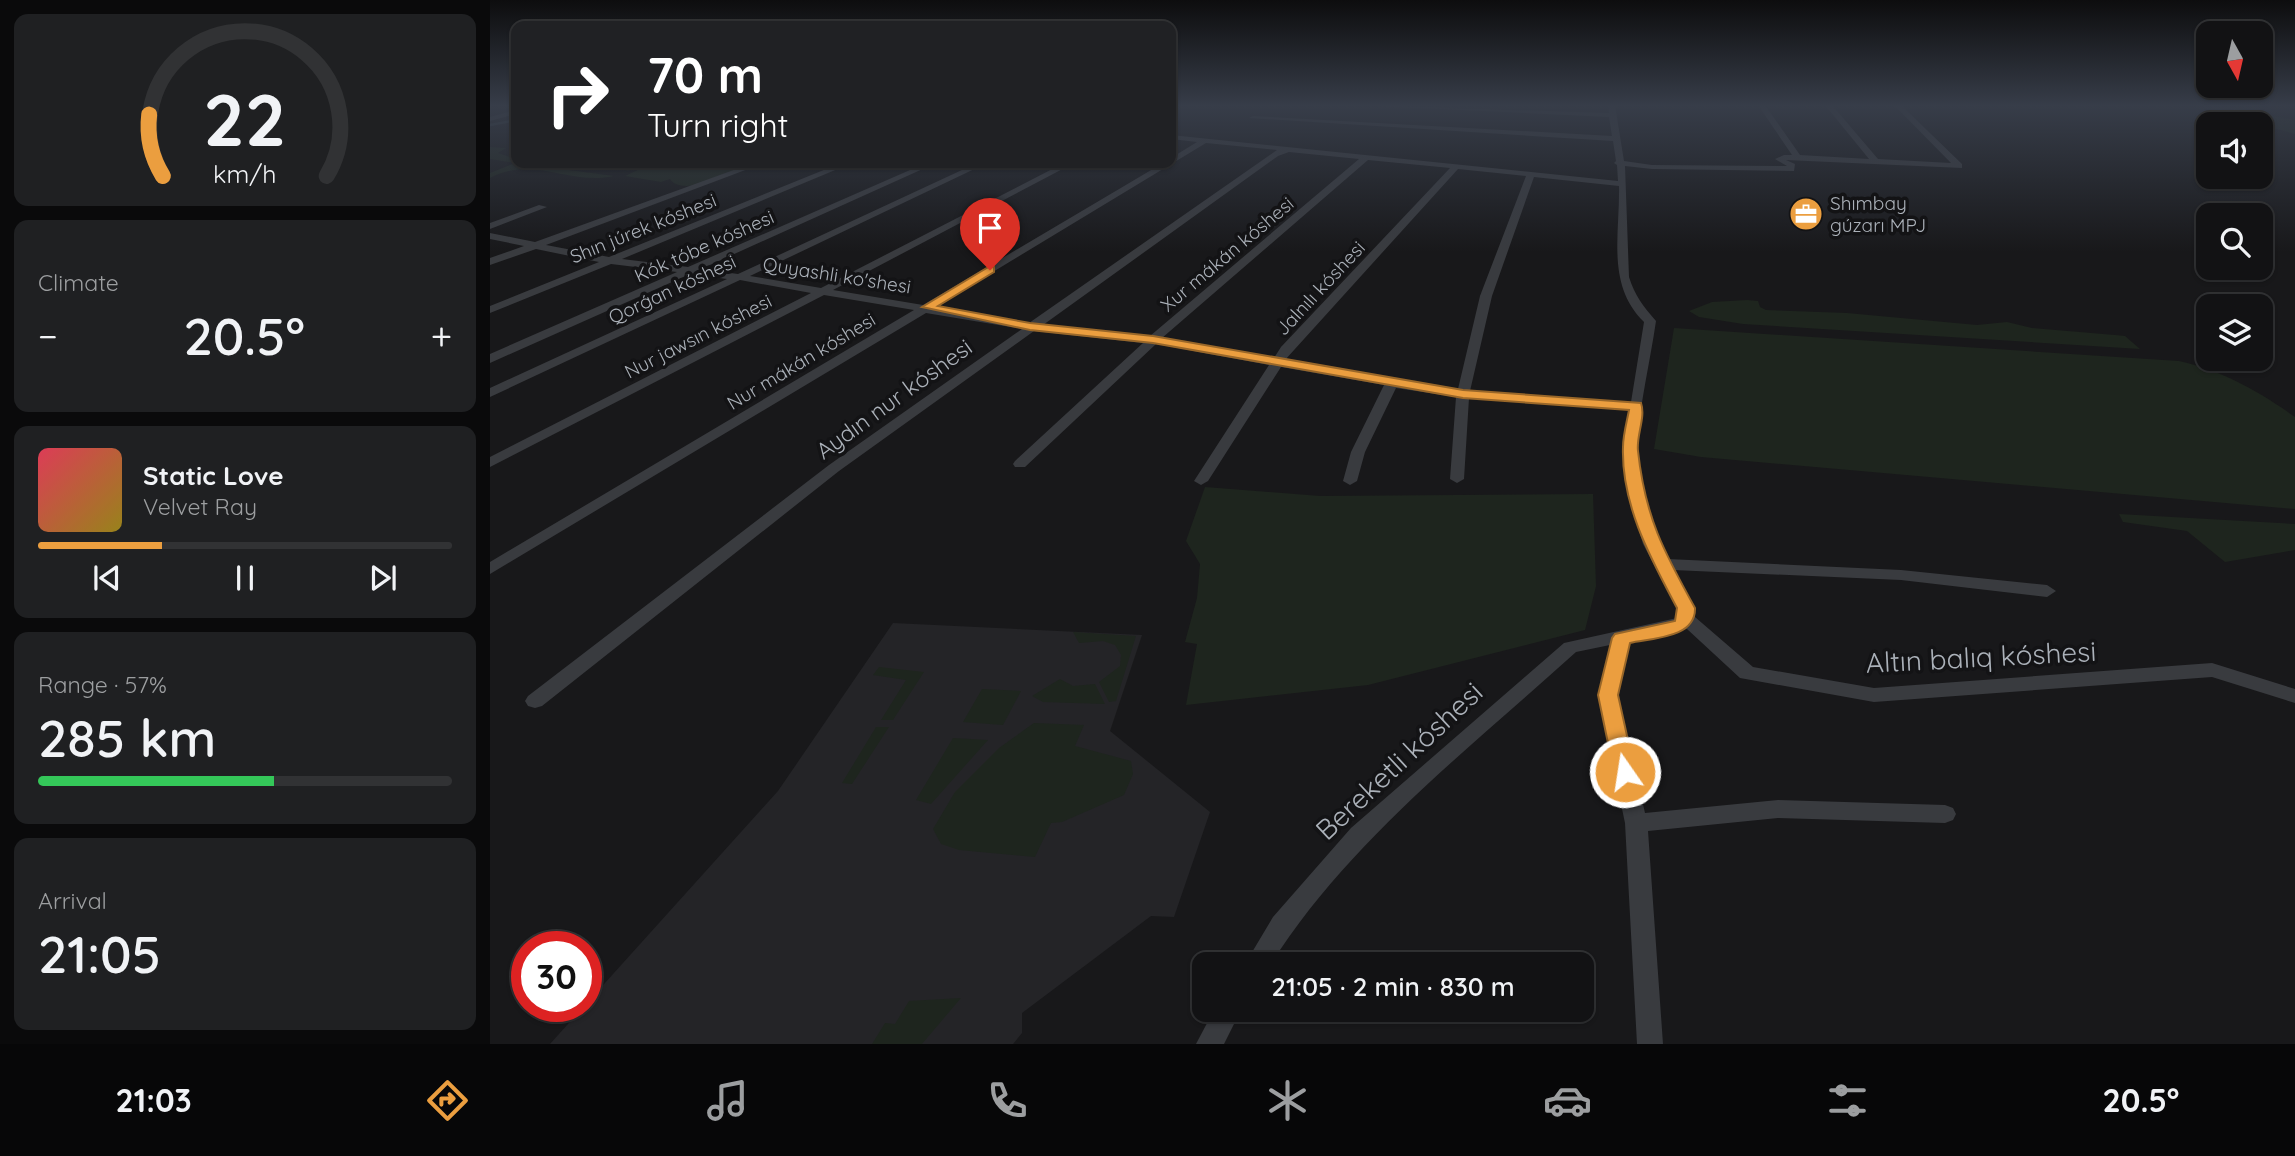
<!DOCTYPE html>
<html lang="en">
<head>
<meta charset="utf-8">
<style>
	body { margin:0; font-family:Quicksand,sans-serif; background:#1f2022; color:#f1f3f6; height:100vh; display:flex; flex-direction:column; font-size:26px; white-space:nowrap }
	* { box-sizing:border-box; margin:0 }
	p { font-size:23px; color:#9c9ea0 }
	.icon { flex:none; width:38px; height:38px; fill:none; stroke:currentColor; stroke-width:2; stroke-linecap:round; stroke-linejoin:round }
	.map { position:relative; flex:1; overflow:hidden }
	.side { display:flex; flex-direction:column; gap:14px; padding:14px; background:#0a0a0b; width:490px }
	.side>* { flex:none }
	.hud { position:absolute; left:21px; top:21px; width:665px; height:147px; border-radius:14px; box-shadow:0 2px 5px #0004,0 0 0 2px #313234; background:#202124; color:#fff; overflow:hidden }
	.needle { width:46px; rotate:172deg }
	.buttons { position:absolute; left:1706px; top:21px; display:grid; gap:14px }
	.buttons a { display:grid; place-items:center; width:77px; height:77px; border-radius:14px; background:#121214; box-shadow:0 2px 5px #0004,0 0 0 2px #313234; font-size:35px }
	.speed { position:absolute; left:21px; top:931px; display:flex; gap:14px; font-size:35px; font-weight:700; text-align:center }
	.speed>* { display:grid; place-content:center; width:91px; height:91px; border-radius:50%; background:#121214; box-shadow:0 2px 5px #0004,0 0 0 2px #313234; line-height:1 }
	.speed .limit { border:10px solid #d22; background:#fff; color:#111 }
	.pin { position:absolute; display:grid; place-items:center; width:60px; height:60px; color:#fff; margin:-72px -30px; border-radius:50% 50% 50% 0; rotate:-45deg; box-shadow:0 0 7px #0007 }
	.pin .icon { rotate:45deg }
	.me { position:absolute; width:77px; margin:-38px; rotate:347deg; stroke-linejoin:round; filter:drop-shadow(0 0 5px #0008) }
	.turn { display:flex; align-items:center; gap:24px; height:147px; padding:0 21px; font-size:32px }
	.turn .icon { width:91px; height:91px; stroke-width:2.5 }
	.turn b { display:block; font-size:49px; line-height:60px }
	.big { font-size:52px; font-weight:600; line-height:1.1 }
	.side .card { flex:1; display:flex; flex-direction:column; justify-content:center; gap:10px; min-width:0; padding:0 24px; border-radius:14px; background:#1f2022 }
	.side .dial { align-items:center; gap:0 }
	.dial svg { height:182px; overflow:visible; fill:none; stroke:#313234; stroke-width:7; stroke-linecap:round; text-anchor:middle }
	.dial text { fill:#f1f3f6; stroke:none }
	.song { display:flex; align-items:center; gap:21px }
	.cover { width:84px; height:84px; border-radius:10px; background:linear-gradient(135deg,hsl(350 70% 55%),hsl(50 70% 35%)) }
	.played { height:7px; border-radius:4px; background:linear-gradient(90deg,#eb9e3f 30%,#313234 30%) }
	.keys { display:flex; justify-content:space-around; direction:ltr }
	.heat { display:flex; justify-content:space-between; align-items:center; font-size:38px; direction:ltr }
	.charge { height:10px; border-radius:5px; background:linear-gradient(90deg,#34c759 57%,#313234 0) }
	.trip { position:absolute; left:702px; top:952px; width:402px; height:70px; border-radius:14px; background:#121214; box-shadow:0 2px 5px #0004,0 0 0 2px #313234; font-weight:600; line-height:70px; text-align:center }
	.menu { display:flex; height:112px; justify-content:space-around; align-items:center; background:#070708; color:#9c9ea0 }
	.menu .icon { width:49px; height:49px }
	.menu .active { color:#eb9e3f }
	.menu b { font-size:32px; color:#f1f3f6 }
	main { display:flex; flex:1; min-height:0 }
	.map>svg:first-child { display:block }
	.built { fill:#242427 }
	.green { fill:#1e251e }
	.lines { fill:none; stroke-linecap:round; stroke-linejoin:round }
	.stream { stroke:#2e393e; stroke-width:2.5 }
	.minor { fill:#393b3f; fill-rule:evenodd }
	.route { fill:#eb9e3f; stroke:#996729; stroke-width:2 }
	.labels { text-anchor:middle; stroke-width:7; stroke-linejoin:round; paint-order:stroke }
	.far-poi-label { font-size:19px; fill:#abb1b9; stroke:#131315; text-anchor:start }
	.far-street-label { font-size:19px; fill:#abb1b9; stroke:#131315 }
	.street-label { font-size:23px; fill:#abb1b9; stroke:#131315 }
	.near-street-label { font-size:28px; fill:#abb1b9; stroke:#131315 }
</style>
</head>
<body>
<main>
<section class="side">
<div class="card dial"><svg viewBox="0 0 100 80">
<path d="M14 69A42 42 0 1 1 86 69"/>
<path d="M14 69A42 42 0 0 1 8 42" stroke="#eb9e3f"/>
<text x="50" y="56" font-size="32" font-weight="700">22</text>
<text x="50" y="72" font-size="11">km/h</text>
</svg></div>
<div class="card"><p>Climate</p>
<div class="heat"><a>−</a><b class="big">20.5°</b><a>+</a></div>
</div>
<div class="card">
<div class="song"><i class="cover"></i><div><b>Static Love</b><p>Velvet Ray</p></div></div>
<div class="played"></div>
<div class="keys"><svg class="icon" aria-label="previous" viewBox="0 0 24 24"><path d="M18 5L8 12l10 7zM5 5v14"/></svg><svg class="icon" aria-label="pause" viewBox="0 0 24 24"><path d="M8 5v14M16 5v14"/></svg><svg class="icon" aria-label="next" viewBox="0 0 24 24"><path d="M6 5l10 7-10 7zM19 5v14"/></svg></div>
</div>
<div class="card"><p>Range · 57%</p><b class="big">285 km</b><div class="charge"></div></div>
<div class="card"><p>Arrival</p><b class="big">21:05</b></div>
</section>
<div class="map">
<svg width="1805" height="1044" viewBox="0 0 1805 1044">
	<rect width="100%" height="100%" fill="#18181a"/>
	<polygon class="built" points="403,623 652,635 620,731 720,812 684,917 661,916 532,1013 532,1033 523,1044 60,1044 288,791"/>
	<g class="green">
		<polygon points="1727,105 1805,120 1805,134 1738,116 1752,112"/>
		<path d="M0 147 16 148 8 153 26 159V163L124 176C80 186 43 155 0 178V173L25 163 0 159Z"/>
		<path d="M161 163H266C247 170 193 199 180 179L171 182 135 176 156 166 129 173Z"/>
		<polygon points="1257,300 1268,301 1270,307 1276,310 1357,313 1487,325 1517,322 1542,328 1625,335 1635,336 1650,349 1253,324 1209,317 1199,311 1222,302"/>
		<path d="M1184 328 1689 361C1731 370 1770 392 1805 417V509L1211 457 1164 449Z"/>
		<polygon points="715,487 830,496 1103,494 1106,586 1095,630 878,685 696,705 707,644 695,642 707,598 710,564 696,541"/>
		<polygon points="1629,514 1805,524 1805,550 1735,562 1697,531 1633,522"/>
		<polygon points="583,632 646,636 626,701 619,702 609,682 630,666 631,655 625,645 613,641 589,643"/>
		<polygon points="389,667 434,672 403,720 391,720 416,680 383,675"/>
		<polygon points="570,679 583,686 605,684 615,704 553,702 542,696"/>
		<polygon points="492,689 531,691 513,725 473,722"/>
		<polygon points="544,723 594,725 585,746 641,761 643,774 634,795 572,822 561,823 545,857 469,850 451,844 443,829 465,792 509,748"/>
		<polygon points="386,727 399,727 362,784 352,783"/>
		<polygon points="463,738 498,740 441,804 426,800"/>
		<polygon points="471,998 432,1044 382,1044 395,1023 405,1024 419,1001"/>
	</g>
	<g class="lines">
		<polyline class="stream" points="0,125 26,120"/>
		<g class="minor">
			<path d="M866 105 1119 113 1118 105H1125L1134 161 1162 165 1297 166 1285 159 1294 155H1302L1268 105H1275L1310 155 1379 159 1335 105H1342L1388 159 1461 163 1404 105H1411L1472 164V168L1296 160 1305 164 1304 171 1162 169 1135 166 1139 277C1145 296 1153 306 1166 321 1160 362 1150 403 1147 444 1145 475 1162 532 1178 559L1411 570 1557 585 1566 591 1557 597 1411 580 1183 570 1205 608V617L1263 667 1384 688 1722 663 1805 689V703L1722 677 1384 702 1250 678 1197 629 1139 641 1128 695 1155 813 1288 800 1455 805 1463 808 1466 814 1463 820 1455 823 1288 818 1158 831 1173 1044H1147L1135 823 1108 695 1120 645 1086 652C980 748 857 843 781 964H755L783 917 861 828 1074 643 1187 618V608L1153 544 1139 497 1133 447 1139 409 979 398 974 479 967 483 960 479 966 397 906 388 875 452 867 481 860 485 853 481 861 452 894 385 791 367 718 481 711 485 704 481 779 365 666 344 535 467H525L523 464 525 461 653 343 544 331 349 471 52 706 45 708 38 706 35 701 38 696 339 465 532 329 436 313 0 574V562L424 310 334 295 0 467V457L321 293 250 280 0 397V388L237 279 200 274 0 363V354L187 272 121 264 0 313V306L109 262 46 249 0 265V258L34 246 0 239V233L45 242 263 163H274L56 245 119 257 351 163H362L132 259 198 267 436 163H446L211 269 248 274 487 163H497L260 276 331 288 574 163H584L343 290 433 305 673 163H681V158L707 142 681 139V135L1128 181 1127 165 1124 163 1126 161 1123 141 759 118 763 116 1122 136 1119 117ZM716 143 787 150 539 323 445 307ZM799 152 869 159 660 336 553 325 788 156ZM878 160 960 168 791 347 784 358 672 338ZM968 169 1036 176 990 296 968 389 795 360ZM1044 177 1129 186C1130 234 1116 285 1154 322L1141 402 980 391 1002 296Z"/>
			<polygon points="26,110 26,114 0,121 0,117"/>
			<polygon points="49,205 57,207 0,229 0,223"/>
			<polygon points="724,1010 751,1010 734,1044 706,1044"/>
		</g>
	</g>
	<linearGradient id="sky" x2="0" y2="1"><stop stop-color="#0d0d0e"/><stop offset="0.42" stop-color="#373d49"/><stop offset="1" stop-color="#373d49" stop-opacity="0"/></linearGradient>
	<rect width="1805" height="252" fill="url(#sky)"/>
	<path class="route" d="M500 266 504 267V272L448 306 540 323 663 336 973 390 1151 403C1156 417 1146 436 1148 451 1155 517 1174 552 1205 608 1206 638 1163 638 1140 643L1128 695 1145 772 1142 778H1127L1124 772 1108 695 1122 638 1125 634 1185 621 1187 608C1161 559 1131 505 1133 447 1133 435 1137 421 1139 410L973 398 663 343 540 330 432 307Z"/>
	<defs>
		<symbol id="office-disc" viewBox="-11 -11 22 22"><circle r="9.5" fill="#eb9e3f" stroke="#131315"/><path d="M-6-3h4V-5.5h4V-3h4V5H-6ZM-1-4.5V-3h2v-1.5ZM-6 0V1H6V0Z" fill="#fff"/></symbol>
	</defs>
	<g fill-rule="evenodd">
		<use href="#office-disc" x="1297" y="195" width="38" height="38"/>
	</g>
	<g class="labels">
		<g class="far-poi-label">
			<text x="1340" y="210">Shımbay<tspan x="1340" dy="22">gúzarı MPJ</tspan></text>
		</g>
		<g class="far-street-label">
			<text transform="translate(153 228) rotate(-22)" y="7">Shın júrek kóshesi</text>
			<text transform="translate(214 246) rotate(-24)" y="7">Kók tóbe kóshesi</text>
			<text transform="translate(737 254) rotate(-40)" y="7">Xur mákán kóshesi</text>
			<text transform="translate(347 275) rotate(9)" y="7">Quyashli ko'shesi</text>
			<text transform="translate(830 288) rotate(-47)" y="7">Jalnılı kóshesi</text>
			<text transform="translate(182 289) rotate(-25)" y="7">Qorǵan kóshesi</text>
			<text transform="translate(208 336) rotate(-27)" y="7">Nur jawsın kóshesi</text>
			<text transform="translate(311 361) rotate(-31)" y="7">Nur mákán kóshesi</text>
		</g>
		<g class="street-label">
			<text transform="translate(404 399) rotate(-36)" y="8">Aydın nur kóshesi</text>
		</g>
		<g class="near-street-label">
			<text transform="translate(1491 657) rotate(-3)" y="10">Altın balıq kóshesi</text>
			<text transform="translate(909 761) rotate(-43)" y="10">Bereketli kóshesi</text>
		</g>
	</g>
</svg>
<div class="buttons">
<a><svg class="needle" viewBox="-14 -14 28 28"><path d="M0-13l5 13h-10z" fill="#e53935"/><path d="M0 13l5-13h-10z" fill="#9c9ea0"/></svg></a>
<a><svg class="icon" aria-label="sound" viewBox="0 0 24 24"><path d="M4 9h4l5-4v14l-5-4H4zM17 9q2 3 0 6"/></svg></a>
<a><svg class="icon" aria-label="search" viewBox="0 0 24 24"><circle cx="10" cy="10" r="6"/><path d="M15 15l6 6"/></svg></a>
<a><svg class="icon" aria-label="layers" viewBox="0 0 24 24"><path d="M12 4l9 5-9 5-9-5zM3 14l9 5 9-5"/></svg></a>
</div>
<div class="speed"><div class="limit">30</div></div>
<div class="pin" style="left:500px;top:270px;background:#d93025"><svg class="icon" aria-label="arrive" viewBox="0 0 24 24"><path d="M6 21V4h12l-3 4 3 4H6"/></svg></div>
<svg class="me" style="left:1135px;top:772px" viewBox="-20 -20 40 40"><circle r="17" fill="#eb9e3f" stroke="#fff" stroke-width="3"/><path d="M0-11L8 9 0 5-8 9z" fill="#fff"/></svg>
<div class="trip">21:05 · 2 min · 830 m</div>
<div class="hud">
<div class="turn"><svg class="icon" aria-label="right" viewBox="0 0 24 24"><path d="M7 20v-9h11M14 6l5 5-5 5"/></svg><div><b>70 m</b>Turn right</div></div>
</div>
</div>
</main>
<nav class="menu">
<b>21:03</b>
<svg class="icon active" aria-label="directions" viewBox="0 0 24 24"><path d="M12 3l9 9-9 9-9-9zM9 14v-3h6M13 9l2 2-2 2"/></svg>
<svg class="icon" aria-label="music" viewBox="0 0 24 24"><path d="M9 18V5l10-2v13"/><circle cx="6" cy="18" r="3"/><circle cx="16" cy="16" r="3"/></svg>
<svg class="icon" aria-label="phone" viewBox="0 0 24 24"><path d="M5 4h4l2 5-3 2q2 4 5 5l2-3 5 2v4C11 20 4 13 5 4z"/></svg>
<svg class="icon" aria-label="climate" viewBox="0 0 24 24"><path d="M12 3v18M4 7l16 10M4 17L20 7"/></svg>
<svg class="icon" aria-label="car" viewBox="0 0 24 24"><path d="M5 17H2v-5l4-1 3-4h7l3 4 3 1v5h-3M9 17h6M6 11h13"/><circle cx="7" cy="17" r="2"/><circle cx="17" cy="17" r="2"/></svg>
<svg class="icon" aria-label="filters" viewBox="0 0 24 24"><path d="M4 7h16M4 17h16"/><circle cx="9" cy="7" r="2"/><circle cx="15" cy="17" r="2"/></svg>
<b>20.5°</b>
</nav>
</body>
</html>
